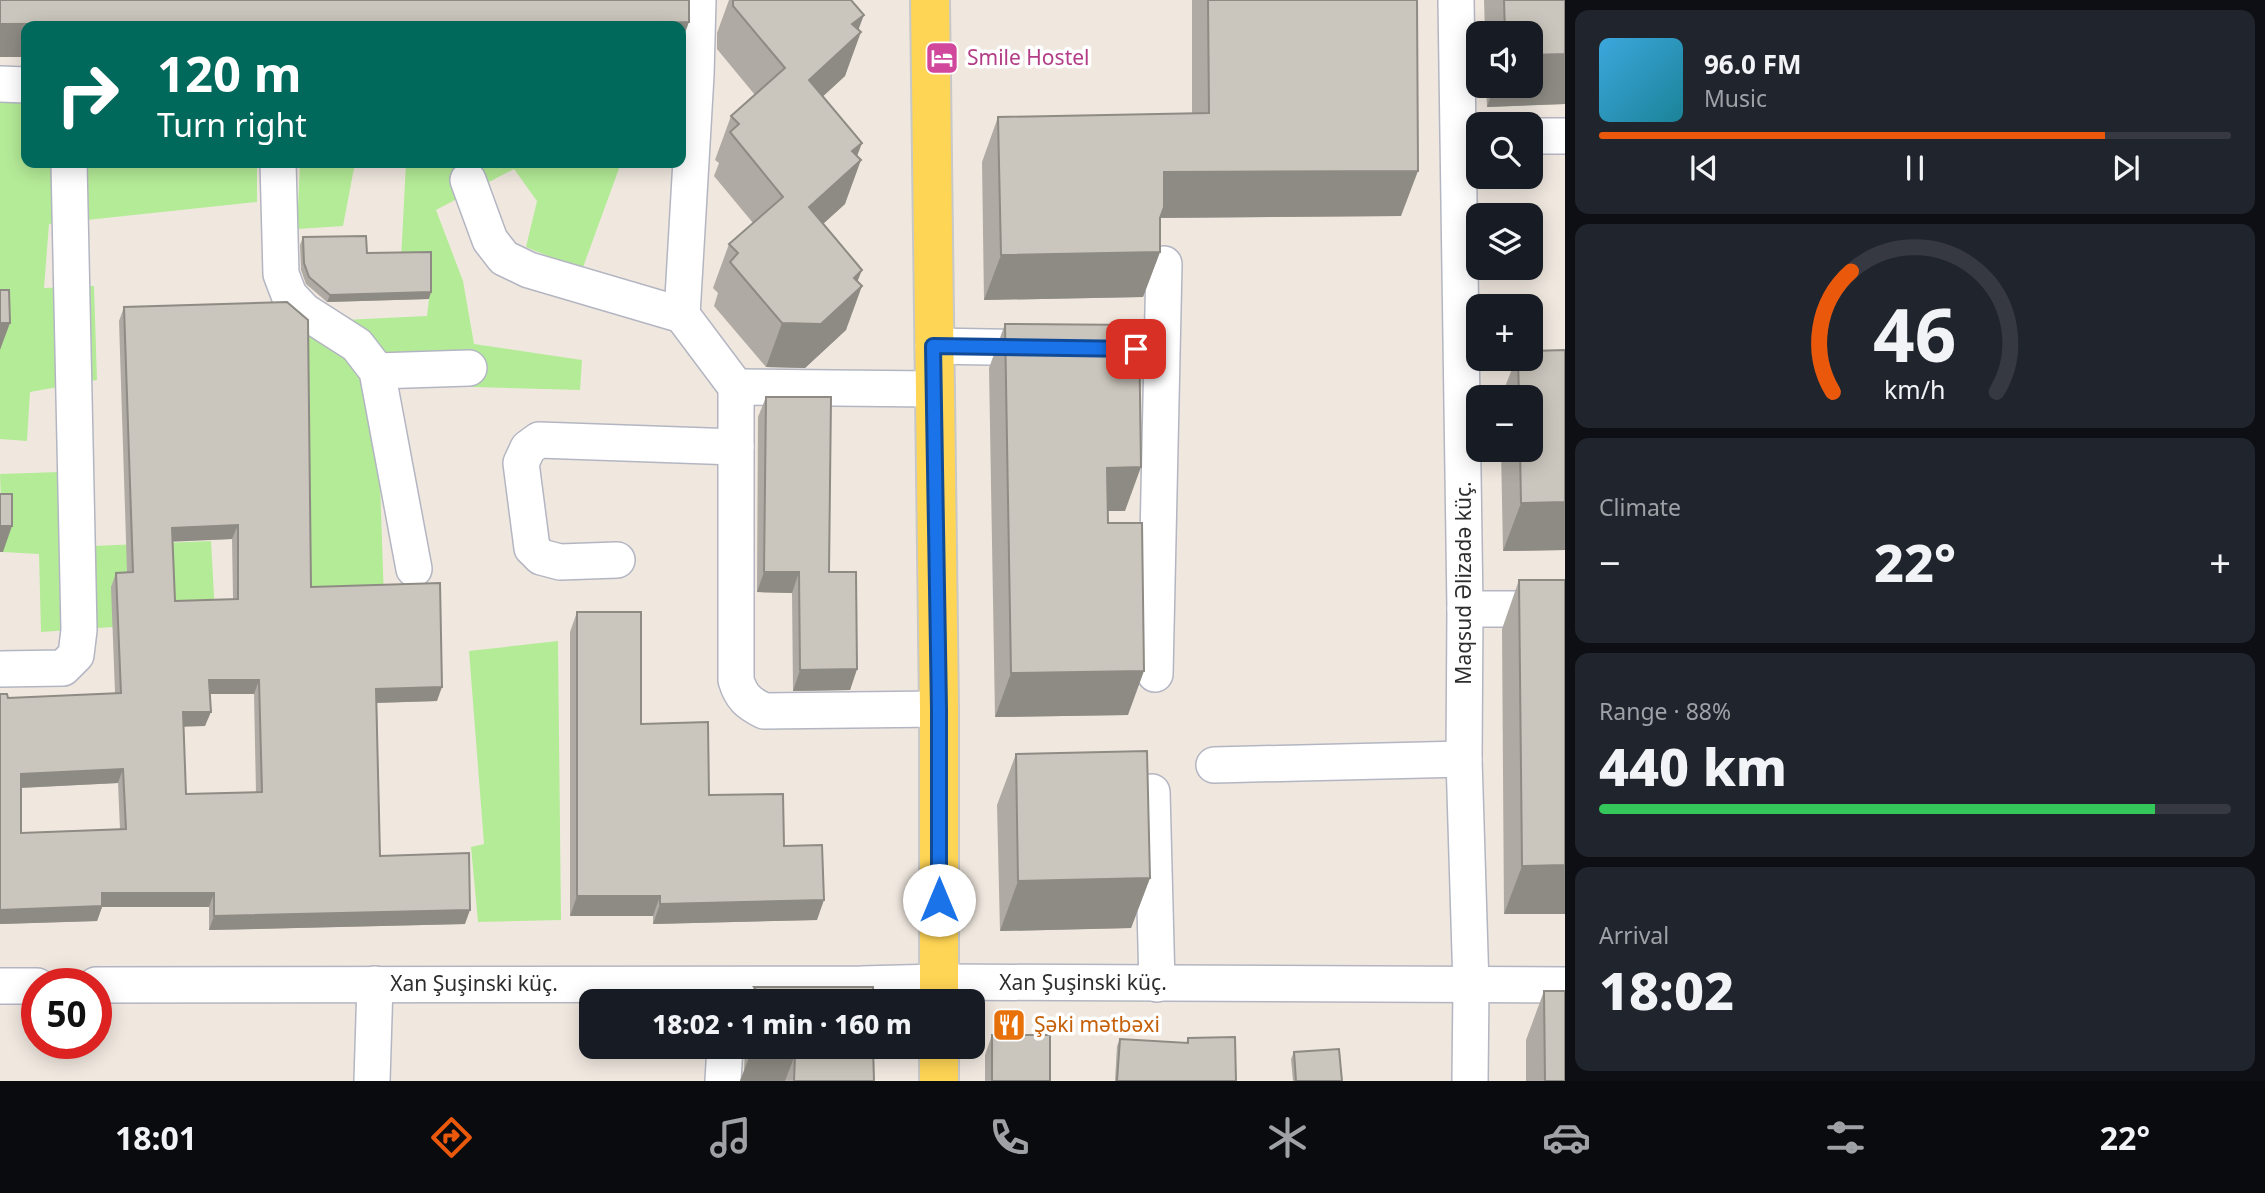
<!DOCTYPE html>
<html lang="en">
<head>
<meta charset="utf-8">
<style>
	body { margin:0; font-family:"Noto Sans",sans-serif; background:#20242c; color:#f1f3f6; height:100vh; display:flex; flex-direction:column; font-size:26px; white-space:nowrap }
	* { box-sizing:border-box; margin:0 }
	p { font-size:23px; color:#9ea1a6 }
	.icon { flex:none; width:38px; height:38px; fill:none; stroke:currentColor; stroke-width:2; stroke-linecap:round; stroke-linejoin:round }
	.map { position:relative; flex:1; overflow:hidden }
	.details { display:flex; flex-direction:column; gap:10px; padding:10px; background:#0d0f14; width:700px }
	.details>* { flex:none }
	.banner { position:absolute; left:21px; top:21px; width:665px; height:147px; border-radius:14px; box-shadow:0 4px 18px #0003; background:#00695c; color:#fff; overflow:hidden }
	.buttons { position:absolute; left:1466px; top:21px; display:grid; gap:14px }
	.buttons a { display:grid; place-items:center; width:77px; height:77px; border-radius:14px; background:#171b24; box-shadow:0 4px 18px #0003; font-size:35px }
	.speed { position:absolute; left:21px; top:968px; display:flex; gap:14px; font-size:35px; font-weight:700; text-align:center }
	.speed>* { display:grid; place-content:center; width:91px; height:91px; border-radius:50%; background:#171b24; box-shadow:0 4px 18px #0003; line-height:1 }
	.speed .limit { border:10px solid #d22; background:#fff; color:#111 }
	.pin { position:absolute; display:grid; place-items:center; width:60px; height:60px; color:#fff; margin:-30px; border-radius:14px; box-shadow:0 4px 10px #0006 }
	.me { position:absolute; width:77px; margin:-38px; rotate:0deg; stroke-linejoin:round; filter:drop-shadow(0 0 5px #0008) }
	.turn { display:flex; align-items:center; gap:24px; height:147px; padding:0 21px; font-size:32px }
	.turn .icon { width:91px; height:91px; stroke-width:2.5 }
	.turn b { display:block; font-size:49px; line-height:60px }
	.big { font-size:52px; font-weight:800; line-height:1.1 }
	.details .tile { flex:1; display:flex; flex-direction:column; justify-content:center; gap:10px; min-width:0; padding:0 24px; border-radius:14px; background:#20242c }
	.details .dial { align-items:center; gap:0 }
	.dial svg { height:182px; overflow:visible; fill:none; stroke:#363941; stroke-width:7; stroke-linecap:round; text-anchor:middle }
	.dial text { fill:#f1f3f6; stroke:none }
	.song { display:flex; align-items:center; gap:21px }
	.cover { width:84px; height:84px; border-radius:10px; background:linear-gradient(135deg,hsl(200 70% 55%),hsl(190 70% 35%)) }
	.played { height:7px; border-radius:4px; background:linear-gradient(90deg,#ea580c 80%,#363941 80%) }
	.keys { display:flex; justify-content:space-around; direction:ltr }
	.heat { display:flex; justify-content:space-between; align-items:center; font-size:38px; direction:ltr }
	.charge { height:10px; border-radius:5px; background:linear-gradient(90deg,#34c759 88%,#363941 0) }
	.trip { position:absolute; left:579px; top:989px; width:406px; height:70px; border-radius:14px; background:#171b24; box-shadow:0 4px 18px #0003; font-weight:800; line-height:70px; text-align:center }
	.tab-bar { display:flex; height:112px; justify-content:space-around; align-items:center; background:#090b0e; color:#9ea1a6 }
	.tab-bar .icon { width:49px; height:49px }
	.tab-bar .active { color:#ea580c }
	.tab-bar b { font-size:32px; color:#f1f3f6 }
	main { display:flex; flex:1; min-height:0 }
	.map>svg:first-child { display:block }
	.green { fill:#b4eb97 }
	.lines { fill:none; stroke-linecap:round; stroke-linejoin:round }
	.minor-casing { stroke:#b3b6c2; stroke-width:38 }
	.major-casing { stroke:#c8c8c8; stroke-width:42 }
	.minor { stroke:#fff; stroke-width:35 }
	.major { stroke:#ffd555; stroke-width:38 }
	.wall { fill:#afaaa3; fill-rule:evenodd }
	.shaded-wall { fill:#8e8b84 }
	.building { fill:#cbc6bd; stroke:#8e8b84; stroke-width:2; fill-rule:evenodd }
	.route-casing { stroke:#114b97; stroke-width:18 }
	.route { stroke:#1a73e8; stroke-width:12 }
	.labels { text-anchor:middle; stroke-width:7; stroke-linejoin:round; paint-order:stroke }
	.hotel-label { font-size:21px; fill:#b23c85; stroke:#fff; text-anchor:start }
	.street-label { font-size:21px; fill:#2d2d2d; stroke:#fff }
	.food-label { font-size:21px; fill:#c56008; stroke:#fff; text-anchor:start }
</style>
</head>
<body>
<main>
<div class="map">
<svg width="1565" height="1081" viewBox="0 0 1565 1081">
	<rect width="100%" height="100%" fill="#f0e8df"/>
	<g class="green">
		<polygon points="0,100 26,100 26,163 257,163 257,202 49,224 44,288 94,286 97,380 30,392 27,441 0,439"/>
		<polygon points="300,163 355,163 343,226 297,229"/>
		<polygon points="406,163 621,163 582,270 526,247 537,201 514,169 436,210 463,281 474,344 582,360 580,390 400,385 395,418 378,424 384,599 306,603 302,322 427,316 429,299 401,260"/>
		<polygon points="89,471 93,546 211,541 215,614 113,627 41,632 39,554 3,552 0,474"/>
		<polygon points="558,641 561,920 478,922 471,847 484,844 469,651"/>
	</g>
	<g class="lines">
		<defs>
			<g id="minor">
				<path d="M698 0 696 75 682 315 736 387V680C741 697 748 703 764 711L939 709"/>
				<polyline points="1456,0 1465,609 1464,759 1471,986 1470,1081"/>
				<polyline points="0,84 26,85"/>
				<polyline points="1531,136 1565,136"/>
				<polyline points="278,163 281,274 289,295 304,311 357,345 377,371 414,569"/>
				<polyline points="468,180 490,240 504,258 529,270 682,315"/>
				<polyline points="933,346 1045,348"/>
				<polyline points="377,371 469,368"/>
				<polyline points="736,387 933,389"/>
				<polyline points="617,560 560,562 541,557 532,548 521,463 528,448 539,440 736,447"/>
				<polyline points="1465,609 1565,609"/>
				<polyline points="0,669 63,668 76,655 79,630 69,163"/>
				<polyline points="1155,674 1164,264"/>
				<polyline points="1214,765 1464,759"/>
				<polyline points="1152,792 1157,984"/>
				<polyline points="96,985 861,984 939,982 1565,985"/>
				<polyline points="0,986 37,986"/>
				<polyline points="372,1081 375,984"/>
				<polyline points="723,1081 725,1046"/>
			</g>
			<g id="major">
				<polyline points="930,0 939,709 939,1001"/>
				<polyline points="939,1046 939,1081"/>
			</g>
		</defs>
		<use href="#minor" class="minor-casing"/>
		<use href="#major" class="major-casing"/>
		<use href="#minor" class="minor"/>
		<use href="#major" class="major"/>
	</g>
	<g class="wall">
		<polygon points="729,0 851,0 859,30 845,76 823,96 857,157 845,204 823,224 857,282 846,330 805,368 766,367 714,306 718,293 713,288 729,244 753,223 714,176 719,163 715,160 731,116 755,95 717,49 717,33"/>
		<polygon points="1192,0 1417,0 1401,216 1161,218 1160,252 1143,297 984,300 982,162 998,117 1192,113"/>
		<polygon points="1484,0 1565,0 1565,104 1487,107 1486,86 1531,86 1531,33 1485,33"/>
		<polygon points="303,237 367,253 429,299 327,302 306,284 301,270 300,245"/>
		<path d="M124 307 311 587 437 701 377 703 380 856 465 924 209 930V907H102L97 921 0 924 8 698 115 693 111 587 116 573 127 572 119 321ZM232 539 233 599 175 601 172 541ZM210 694H254L256 793 186 794 183 726H205ZM118 783 120 829 21 833V788Z"/>
		<polygon points="1005,324 1125,511 1107,511 1108,523 1128,715 995,717 989,368"/>
		<polygon points="1565,350 1565,550 1503,551 1501,450 1531,450"/>
		<polygon points="1516,359 1518,359 1519,397 1501,397"/>
		<polygon points="766,397 829,572 857,669 850,690 793,691 792,593 757,592 758,417"/>
		<polygon points="1519,580 1565,580 1565,914 1504,914 1502,629"/>
		<polygon points="577,612 641,724 709,795 784,846 817,920 653,924 653,916 570,916 570,632"/>
		<polygon points="1016,754 1150,878 1131,928 1000,931 997,805"/>
		<polygon points="754,987 873,1001 749,1001"/>
		<polygon points="1544,991 1565,1081 1526,1081 1526,1040"/>
		<polygon points="992,1035 1050,1081 985,1081 985,1055"/>
		<polygon points="1188,1038 1236,1081 1115,1081 1117,1046 1120,1039 1186,1043"/>
		<polygon points="745,1046 873,1046 874,1081 740,1081 744,1071"/>
		<polygon points="1294,1052 1342,1081 1293,1081 1291,1059"/>
	</g>
	<g class="shaded-wall">
		<polygon points="864,15 856,36 861,32 845,76 793,124 809,80 852,24"/>
		<polygon points="689,22 681,44 681,26 26,26 26,57 0,57 0,24"/>
		<polygon points="1565,54 1565,104 1487,107 1494,86 1531,86 1531,55"/>
		<polygon points="862,143 853,167 861,160 845,204 793,251 809,207 852,151"/>
		<polygon points="1418,171 1401,216 1147,218 1164,172"/>
		<polygon points="1160,252 1143,297 984,300 1001,255"/>
		<polygon points="862,270 852,295 862,286 846,330 805,368 766,367 782,323 854,278"/>
		<polygon points="431,292 429,299 327,302 330,295"/>
		<polygon points="0,323 10,323 0,350"/>
		<polygon points="1141,467 1125,511 1091,511 1107,468"/>
		<polygon points="1565,502 1565,550 1503,551 1521,503"/>
		<polygon points="238,525 232,539 166,542 172,528"/>
		<polygon points="0,526 12,526 3,552 0,552"/>
		<polygon points="764,572 799,572 792,593 757,592"/>
		<polygon points="857,669 850,690 793,691 800,670"/>
		<polygon points="1144,671 1128,715 995,717 1011,673"/>
		<polygon points="209,680 259,680 254,694 204,694"/>
		<polygon points="442,687 437,701 371,703 376,689"/>
		<polygon points="183,712 211,712 205,726 177,727"/>
		<polygon points="123,769 118,783 16,788 21,774"/>
		<polygon points="1565,865 1565,914 1504,914 1522,866"/>
		<polygon points="1150,878 1131,928 1000,931 1018,881"/>
		<polygon points="102,893 214,893 209,907 102,907 97,921 0,924 0,910"/>
		<polygon points="577,896 660,896 653,916 570,916"/>
		<polygon points="824,900 817,920 653,924 660,904"/>
		<polygon points="470,910 465,924 209,930 214,916"/>
		<polygon points="750,1055 795,1055 785,1081 740,1081"/>
	</g>
	<g class="building">
		<polygon points="0,0 689,0 689,22 0,24"/>
		<polygon points="733,0 851,0 864,15 852,24 861,32 809,80 862,143 852,151 861,160 809,207 862,270 854,278 862,286 821,324 782,323 730,262 738,253 729,244 783,197 730,132 739,124 731,116 785,68 733,6"/>
		<polygon points="1208,0 1417,0 1418,171 1164,172 1164,207 1160,218 1160,252 1001,255 998,117 1209,113"/>
		<polygon points="1504,0 1565,0 1565,54 1531,55 1531,33 1505,33"/>
		<polygon points="366,236 367,253 431,252 431,292 330,295 309,277 304,263 303,237"/>
		<polygon points="0,290 9,290 10,323 0,323"/>
		<path d="M287 302 308 320 311 587 440 583 442 687 376 689 380 856 469 853 470 910 214 916V893H102V906L0 910V694H7L8 698 121 693 116 573 133 572 124 307ZM238 525V599L175 601 172 528ZM209 680H259L262 792 186 794 183 712H211ZM123 769 126 829 21 833V774Z"/>
		<polygon points="1005,324 1139,325 1141,467 1107,468 1108,523 1142,523 1144,671 1011,673"/>
		<polygon points="1565,350 1565,502 1521,503 1520,450 1531,450 1531,397 1519,397 1518,359 1531,359 1531,351"/>
		<polygon points="766,397 831,397 829,572 856,572 857,669 800,670 799,572 764,572"/>
		<rect x="0" y="494" width="12" height="32"/>
		<polygon points="1519,580 1565,580 1565,865 1522,866"/>
		<polygon points="577,612 641,612 641,724 708,722 709,795 783,794 784,846 822,845 824,900 660,904 660,896 577,896"/>
		<polygon points="1147,751 1150,878 1018,881 1016,754"/>
		<polygon points="754,987 873,987 873,1001 761,1001 759,994"/>
		<polygon points="1544,991 1565,991 1565,1081 1545,1081"/>
		<rect x="992" y="1035" width="58" height="46"/>
		<polygon points="1235,1037 1236,1081 1117,1081 1120,1039 1188,1043 1188,1038"/>
		<polygon points="756,1046 873,1046 874,1081 794,1081 795,1055 750,1055"/>
		<polygon points="1339,1049 1342,1081 1296,1081 1294,1052"/>
	</g>
	<g class="lines">
		<defs>
			<polyline id="route" points="939,900 939,709 933,346 1136,349"/>
		</defs>
		<use href="#route" class="route-casing"/>
		<use href="#route" class="route"/>
	</g>
	<defs>
		<symbol id="hotel-square" viewBox="-11 -11 22 22"><rect x="-9" y="-9" width="18" height="18" rx="4" fill="#d1479c" stroke="#fff"/><path d="M-6-4.5h1.5V1H6V5H4.5V3h-9V5H-6ZM-4 0a1.8 1.8 0 1 1 3.6 0ZM.5 0V-2.5h3Q6-2.5 6 0Z" fill="#fff"/></symbol>
		<symbol id="restaurant-square" viewBox="-11 -11 22 22"><rect x="-9" y="-9" width="18" height="18" rx="4" fill="#e8710a" stroke="#fff"/><path d="M-5-6h1v4h1v-4h1v4h1v-4h1v5L-1.5 .5V6h-2V.5L-5-1ZM5-6V6H3V1.5H1.5Q1.5-4 5-6Z" fill="#fff"/></symbol>
	</defs>
	<g fill-rule="evenodd">
		<use href="#hotel-square" x="923" y="39" width="38" height="38"/>
		<use href="#restaurant-square" x="990" y="1006" width="38" height="38"/>
	</g>
	<g class="labels">
		<g class="hotel-label">
			<text x="967" y="65">Smile Hostel</text>
		</g>
		<g class="street-label">
			<text transform="translate(1464 583) rotate(-90)" y="7">Maqsud Əlizadə küç.</text>
			<text x="1083" y="990">Xan Şuşinski küç.</text>
			<text x="474" y="991">Xan Şuşinski küç.</text>
		</g>
		<g class="food-label">
			<text x="1034" y="1032">Şəki mətbəxi</text>
		</g>
	</g>
</svg>
<div class="buttons">
<a><svg class="icon" aria-label="sound" viewBox="0 0 24 24"><path d="M4 9h4l5-4v14l-5-4H4zM17 9q2 3 0 6"/></svg></a>
<a><svg class="icon" aria-label="search" viewBox="0 0 24 24"><circle cx="10" cy="10" r="6"/><path d="M15 15l6 6"/></svg></a>
<a><svg class="icon" aria-label="layers" viewBox="0 0 24 24"><path d="M12 4l9 5-9 5-9-5zM3 14l9 5 9-5"/></svg></a>
<a>+</a>
<a>−</a>
</div>
<div class="speed"><div class="limit">50</div></div>
<div class="pin" style="left:1136px;top:349px;background:#d93025"><svg class="icon" aria-label="arrive" viewBox="0 0 24 24"><path d="M6 21V4h12l-3 4 3 4H6"/></svg></div>
<svg class="me" style="left:939px;top:900px" viewBox="-20 -20 40 40"><circle r="19" fill="#fff"/><path d="M0-13L10 11 0 6-10 11z" fill="#1a73e8"/></svg>
<div class="trip">18:02 · 1 min · 160 m</div>
<div class="banner">
<div class="turn"><svg class="icon" aria-label="right" viewBox="0 0 24 24"><path d="M7 20v-9h11M14 6l5 5-5 5"/></svg><div><b>120 m</b>Turn right</div></div>
</div>
</div>
<section class="details">
<div class="tile">
<div class="song"><i class="cover"></i><div><b>96.0 FM</b><p>Music</p></div></div>
<div class="played"></div>
<div class="keys"><svg class="icon" aria-label="previous" viewBox="0 0 24 24"><path d="M18 5L8 12l10 7zM5 5v14"/></svg><svg class="icon" aria-label="pause" viewBox="0 0 24 24"><path d="M8 5v14M16 5v14"/></svg><svg class="icon" aria-label="next" viewBox="0 0 24 24"><path d="M6 5l10 7-10 7zM19 5v14"/></svg></div>
</div>
<div class="tile dial"><svg viewBox="0 0 100 80">
<path d="M14 69A42 42 0 1 1 86 69"/>
<path d="M14 69A42 42 0 0 1 22 16" stroke="#ea580c"/>
<text x="50" y="56" font-size="32" font-weight="700">46</text>
<text x="50" y="72" font-size="11">km/h</text>
</svg></div>
<div class="tile"><p>Climate</p>
<div class="heat"><a>−</a><b class="big">22°</b><a>+</a></div>
</div>
<div class="tile"><p>Range · 88%</p><b class="big">440 km</b><div class="charge"></div></div>
<div class="tile"><p>Arrival</p><b class="big">18:02</b></div>
</section>
</main>
<nav class="tab-bar">
<b>18:01</b>
<svg class="icon active" aria-label="directions" viewBox="0 0 24 24"><path d="M12 3l9 9-9 9-9-9zM9 14v-3h6M13 9l2 2-2 2"/></svg>
<svg class="icon" aria-label="music" viewBox="0 0 24 24"><path d="M9 18V5l10-2v13"/><circle cx="6" cy="18" r="3"/><circle cx="16" cy="16" r="3"/></svg>
<svg class="icon" aria-label="phone" viewBox="0 0 24 24"><path d="M5 4h4l2 5-3 2q2 4 5 5l2-3 5 2v4C11 20 4 13 5 4z"/></svg>
<svg class="icon" aria-label="climate" viewBox="0 0 24 24"><path d="M12 3v18M4 7l16 10M4 17L20 7"/></svg>
<svg class="icon" aria-label="car" viewBox="0 0 24 24"><path d="M5 17H2v-5l4-1 3-4h7l3 4 3 1v5h-3M9 17h6M6 11h13"/><circle cx="7" cy="17" r="2"/><circle cx="17" cy="17" r="2"/></svg>
<svg class="icon" aria-label="filters" viewBox="0 0 24 24"><path d="M4 7h16M4 17h16"/><circle cx="9" cy="7" r="2"/><circle cx="15" cy="17" r="2"/></svg>
<b>22°</b>
</nav>
</body>
</html>
